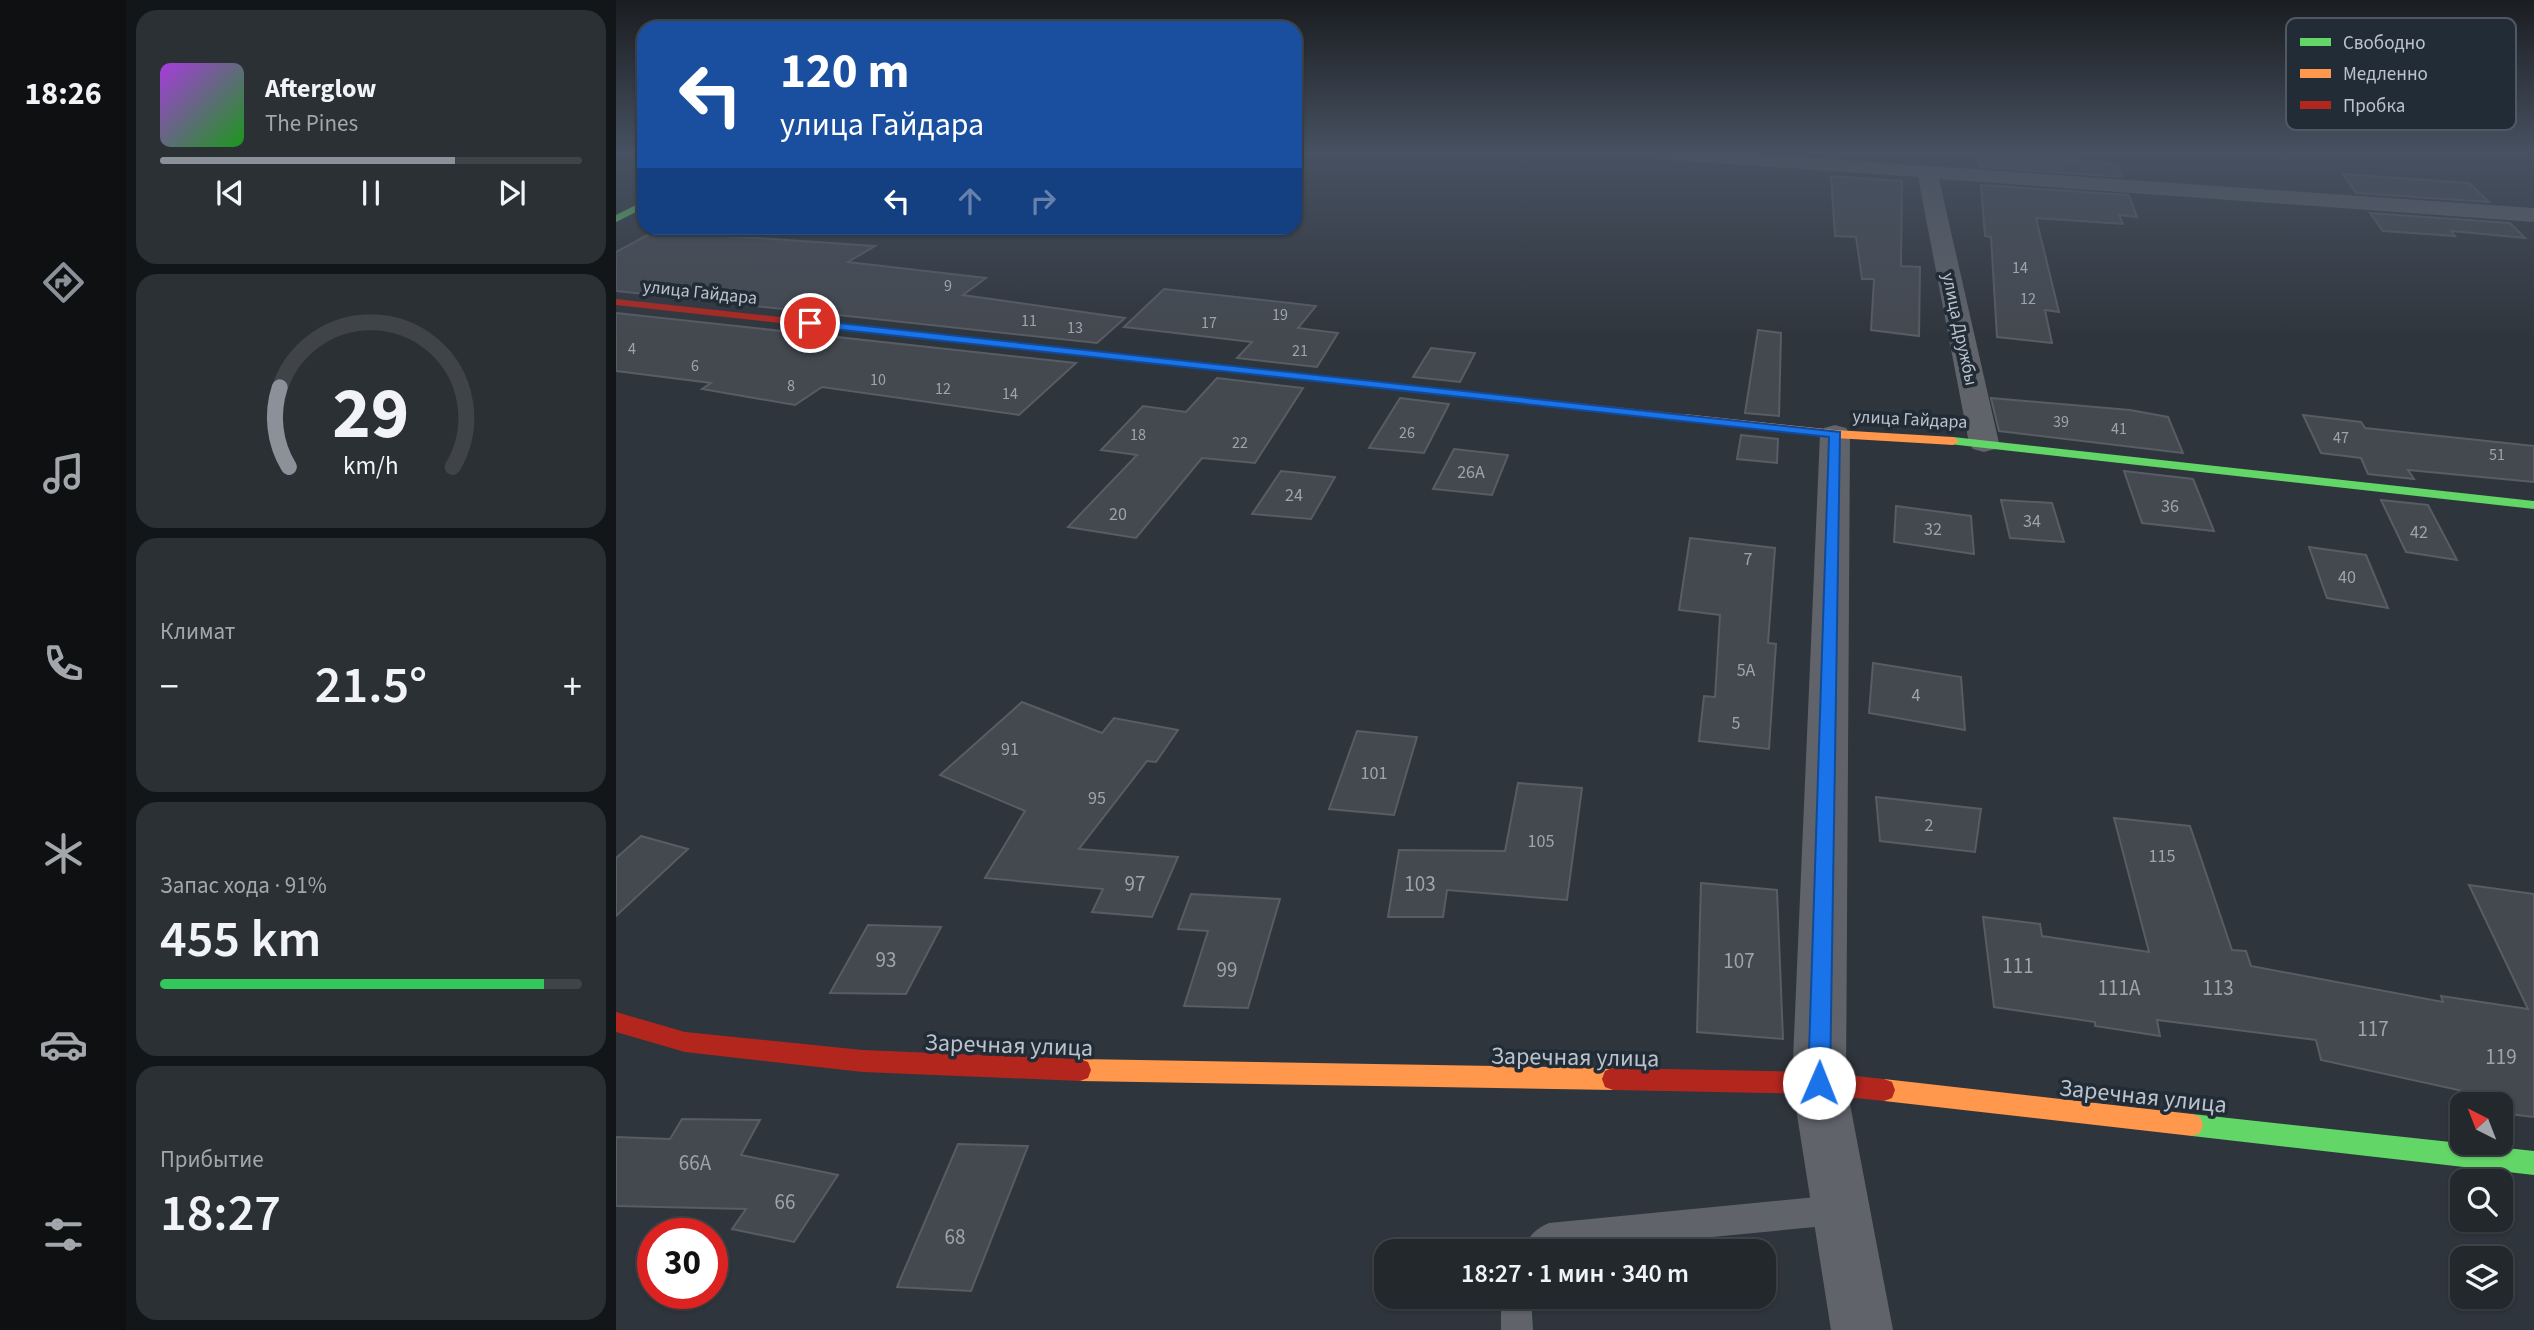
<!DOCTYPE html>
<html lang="ru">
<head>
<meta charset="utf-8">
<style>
	body { margin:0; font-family:"Source Sans 3",sans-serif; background:#2b3035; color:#f1f3f6; height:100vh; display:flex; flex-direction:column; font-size:26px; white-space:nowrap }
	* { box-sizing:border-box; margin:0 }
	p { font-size:23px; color:#a3a6aa }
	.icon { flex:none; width:38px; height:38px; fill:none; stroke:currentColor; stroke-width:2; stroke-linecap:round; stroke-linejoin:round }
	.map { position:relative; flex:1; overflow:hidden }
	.details { display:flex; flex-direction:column; gap:10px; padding:10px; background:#131619; width:490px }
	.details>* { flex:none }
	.guide { position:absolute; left:21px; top:21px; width:665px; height:214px; border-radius:21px; box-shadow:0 2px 5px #0004,0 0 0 2px #404449; background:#1a4fa0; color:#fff; overflow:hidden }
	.needle { width:46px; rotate:318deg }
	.controls { position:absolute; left:1834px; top:1092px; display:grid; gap:14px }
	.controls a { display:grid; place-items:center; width:63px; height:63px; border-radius:14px; background:#23282d; box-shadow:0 2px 5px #0004,0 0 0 2px #404449; font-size:35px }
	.speed { position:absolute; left:21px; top:1218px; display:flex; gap:14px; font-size:35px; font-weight:700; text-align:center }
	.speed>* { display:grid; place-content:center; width:91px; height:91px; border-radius:50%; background:#23282d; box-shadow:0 2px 5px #0004,0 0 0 2px #404449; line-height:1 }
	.speed .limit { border:10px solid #d22; background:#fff; color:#111 }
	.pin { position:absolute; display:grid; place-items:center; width:60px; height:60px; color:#fff; margin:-30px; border:4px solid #fff; border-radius:50%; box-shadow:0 2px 7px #0007 }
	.me { position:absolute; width:77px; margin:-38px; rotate:1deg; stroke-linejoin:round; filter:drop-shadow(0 0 5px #0008) }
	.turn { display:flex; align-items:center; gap:24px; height:147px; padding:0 28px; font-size:32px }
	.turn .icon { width:91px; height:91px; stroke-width:2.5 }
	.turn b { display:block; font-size:49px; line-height:60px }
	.lanes { display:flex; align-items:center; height:66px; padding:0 28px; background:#0003; justify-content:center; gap:35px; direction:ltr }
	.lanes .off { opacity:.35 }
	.big { font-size:52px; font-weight:600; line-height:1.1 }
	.details .widget { flex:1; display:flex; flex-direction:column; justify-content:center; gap:10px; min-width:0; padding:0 24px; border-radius:21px; background:#2b3035 }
	.details .dial { align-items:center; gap:0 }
	.dial svg { height:182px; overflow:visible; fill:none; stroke:#404449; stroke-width:7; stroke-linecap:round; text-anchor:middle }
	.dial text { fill:#f1f3f6; stroke:none }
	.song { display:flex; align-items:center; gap:21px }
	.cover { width:84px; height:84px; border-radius:10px; background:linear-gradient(135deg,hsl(280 70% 55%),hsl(120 70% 35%)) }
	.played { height:7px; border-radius:4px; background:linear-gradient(90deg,#8a9199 70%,#404449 70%) }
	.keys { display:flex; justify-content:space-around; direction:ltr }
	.heat { display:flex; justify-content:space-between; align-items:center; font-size:38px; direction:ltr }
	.charge { height:10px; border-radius:5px; background:linear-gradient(90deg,#34c759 91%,#404449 0) }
	.trip { position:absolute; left:758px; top:1239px; width:402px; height:70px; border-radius:21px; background:#23282d; box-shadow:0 2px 5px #0004,0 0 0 2px #404449; font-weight:600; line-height:70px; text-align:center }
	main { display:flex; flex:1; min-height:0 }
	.dock { display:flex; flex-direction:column; width:126px; justify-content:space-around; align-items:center; background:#0e1012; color:#a3a6aa }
	.dock .icon { width:49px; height:49px }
	.dock .active { color:#8a9199 }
	.dock b { font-size:32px; color:#f1f3f6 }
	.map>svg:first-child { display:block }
	.building { fill:#444950; stroke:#585c63; stroke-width:2 }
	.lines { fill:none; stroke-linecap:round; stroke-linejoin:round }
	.lane { fill:#60646a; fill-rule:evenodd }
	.street { fill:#60646a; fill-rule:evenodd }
	.fast { fill:#63d668; fill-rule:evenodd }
	.slow { fill:#ff974d; fill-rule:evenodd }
	.jam { fill:#b3261e; fill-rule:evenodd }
	.route { fill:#1a73e8; stroke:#114b97; stroke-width:2 }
	.labels { text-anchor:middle; stroke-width:7; stroke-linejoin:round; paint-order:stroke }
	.far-number-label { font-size:16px; fill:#9da4ac }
	.far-street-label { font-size:18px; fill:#bbc2cb; stroke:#222c36 }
	.number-label { font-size:18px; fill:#9da4ac }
	.near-number-label { font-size:21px; fill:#9da4ac }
	.near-street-label { font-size:24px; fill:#bbc2cb; stroke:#222c36 }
	.key { fill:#222c36; stroke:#505963; stroke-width:2 }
	.key-label { font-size:19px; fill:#bbc2cb }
</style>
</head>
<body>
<main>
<nav class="dock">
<b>18:26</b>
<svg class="icon active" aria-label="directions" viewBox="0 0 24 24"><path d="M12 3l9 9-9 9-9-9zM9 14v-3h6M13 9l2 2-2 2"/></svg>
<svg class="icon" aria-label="music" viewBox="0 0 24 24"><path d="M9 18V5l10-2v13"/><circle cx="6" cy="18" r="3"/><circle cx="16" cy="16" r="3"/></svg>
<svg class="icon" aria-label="phone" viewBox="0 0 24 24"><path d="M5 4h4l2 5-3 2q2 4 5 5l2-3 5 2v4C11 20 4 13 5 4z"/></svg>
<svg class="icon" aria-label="climate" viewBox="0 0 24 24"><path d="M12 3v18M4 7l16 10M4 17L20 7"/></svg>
<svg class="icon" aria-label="car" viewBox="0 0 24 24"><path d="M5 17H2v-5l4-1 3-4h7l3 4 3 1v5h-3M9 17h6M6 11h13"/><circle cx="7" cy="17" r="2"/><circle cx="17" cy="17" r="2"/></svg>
<svg class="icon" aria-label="filters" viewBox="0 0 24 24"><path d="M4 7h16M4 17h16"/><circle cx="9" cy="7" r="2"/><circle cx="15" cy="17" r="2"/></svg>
</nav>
<section class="details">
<div class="widget">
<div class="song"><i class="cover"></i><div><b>Afterglow</b><p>The Pines</p></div></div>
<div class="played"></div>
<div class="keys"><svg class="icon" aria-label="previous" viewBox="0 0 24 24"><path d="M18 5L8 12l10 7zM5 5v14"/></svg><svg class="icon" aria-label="pause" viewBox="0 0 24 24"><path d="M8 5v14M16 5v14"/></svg><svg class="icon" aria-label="next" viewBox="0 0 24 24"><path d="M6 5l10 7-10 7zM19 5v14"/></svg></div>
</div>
<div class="widget dial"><svg viewBox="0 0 100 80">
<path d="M14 69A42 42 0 1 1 86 69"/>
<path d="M14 69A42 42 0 0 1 10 34" stroke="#8a9199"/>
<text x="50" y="56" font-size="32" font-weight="700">29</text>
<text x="50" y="72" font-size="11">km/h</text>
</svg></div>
<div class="widget"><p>Климат</p>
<div class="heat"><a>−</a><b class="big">21.5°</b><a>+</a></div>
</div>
<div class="widget"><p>Запас хода · 91%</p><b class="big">455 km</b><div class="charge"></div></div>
<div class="widget"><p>Прибытие</p><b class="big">18:27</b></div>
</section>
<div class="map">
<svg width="1918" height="1330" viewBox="0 0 1918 1330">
	<rect width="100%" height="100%" fill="#2f353c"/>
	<g class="building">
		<polygon points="1363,154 1501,164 1506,177 1364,167"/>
		<polygon points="1727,174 1853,183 1873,202 1740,193"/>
		<polygon points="1215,176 1286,181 1285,266 1304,267 1303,336 1255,330 1258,279 1246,279 1240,237 1219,236"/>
		<polygon points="1365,185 1513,195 1521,217 1503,215 1507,224 1420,218 1443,312 1429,310 1436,343 1381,337 1375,237 1369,236"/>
		<polygon points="1754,213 1894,223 1909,238 1835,231 1839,236 1767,231"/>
		<polygon points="39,231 259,246 232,262 370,278 347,295 509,318 481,343 0,291 0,252"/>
		<polygon points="548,289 700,306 682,328 722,333 701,367 621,358 636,342 508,327"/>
		<polygon points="0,313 460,363 403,415 206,387 179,405 86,389 95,383 0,371"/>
		<polygon points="1142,330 1165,333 1163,416 1129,413"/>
		<polygon points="815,348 859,353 844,382 797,377"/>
		<polygon points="601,378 687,388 639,463 586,458 520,538 452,527 521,455 485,450 527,406 570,412"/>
		<polygon points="784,398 833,404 808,453 753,448"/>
		<polygon points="1375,398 1514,410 1552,417 1567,453 1383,431"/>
		<polygon points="1687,415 1745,422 1749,428 1918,446 1918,482 1792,470 1798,479 1752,474 1745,458 1705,453"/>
		<polygon points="1125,435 1162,439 1161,463 1121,459"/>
		<polygon points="838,449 892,455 876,495 817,489"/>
		<polygon points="665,471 719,477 695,519 636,514"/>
		<polygon points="1508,471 1577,479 1598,531 1526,523"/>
		<polygon points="1385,500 1436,503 1448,542 1394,538"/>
		<polygon points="1765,500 1812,505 1841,560 1790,552"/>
		<polygon points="1280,506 1355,516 1358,554 1278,542"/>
		<polygon points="1074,538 1159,548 1152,643 1160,644 1153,749 1083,741 1088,696 1099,697 1104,615 1063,610"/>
		<polygon points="1693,547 1750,555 1772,608 1711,598"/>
		<polygon points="1257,663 1345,677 1349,730 1253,713"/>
		<polygon points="406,702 486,733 498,718 562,730 540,762 531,761 463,849 562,857 536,917 476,912 487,889 369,878 409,811 324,775"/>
		<polygon points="741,731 801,737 778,815 713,809"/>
		<polygon points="902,783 966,788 951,900 831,890 827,917 772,917 783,850 889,851"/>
		<polygon points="1260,797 1365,809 1359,852 1264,841"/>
		<polygon points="1498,818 1574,826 1616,950 1630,951 1635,966 1827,1002 1825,996 1912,1009 1853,885 1918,894 1918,1117 1885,1113 1885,1104 1873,1104 1870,1096 1705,1060 1700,1040 1541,1020 1544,1036 1479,1026 1479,1022 1378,1007 1367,917 1424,924 1426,936 1533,952"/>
		<polygon points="25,836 72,849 0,916 0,858"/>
		<polygon points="1085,883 1161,890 1167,1039 1081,1032"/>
		<polygon points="575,894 664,899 632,1008 568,1006 592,931 562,929"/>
		<polygon points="252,925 325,927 290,994 214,993"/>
		<polygon points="66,1119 144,1120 125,1155 222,1175 178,1242 116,1229 130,1209 0,1206 0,1137 54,1139"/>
		<polygon points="342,1144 412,1146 355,1291 281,1287"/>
	</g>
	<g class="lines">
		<g class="lane">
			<path d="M1220 1195 1230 1200 1235 1210 1230 1220 1220 1225 950 1251H906C912 1237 919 1229 933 1223Z"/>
			<polygon points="885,1297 915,1297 917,1330 885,1330"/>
		</g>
		<g class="street">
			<polygon points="1033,153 1126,153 1918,208 1918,222 1323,179 1383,443 1379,449 1368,452 1357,449 1353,443 1302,177 1043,159"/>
			<polygon points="1219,425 1230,428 1234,434 1230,1083 1277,1330 1215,1330 1176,1083 1204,434 1208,428"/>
		</g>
		<g class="fast">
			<polygon points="28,201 28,208 0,222 0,215"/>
			<polygon points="1337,437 1918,501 1918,509 1333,444 1331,441"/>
			<polygon points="1576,1114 1918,1151 1918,1175 1576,1136 1568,1133 1565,1125 1568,1117"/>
		</g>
		<g class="slow">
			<polygon points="321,334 754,381 760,384 754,387 317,339 316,337"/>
			<polygon points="1068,414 1219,430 1337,437 1343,441 1337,445 1219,438 1064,421 1062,418"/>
			<polygon points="464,1059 997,1068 1005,1071 1008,1079 1005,1087 997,1090 464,1081 456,1078 453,1070 456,1062"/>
			<polygon points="1268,1079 1576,1114 1584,1117 1587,1125 1584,1133 1576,1136 1268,1101 1260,1098 1257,1090 1260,1082"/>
		</g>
		<g class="jam">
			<polygon points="0,299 321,334 326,337 321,340 0,305"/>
			<polygon points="754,381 1068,414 1074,418 1068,422 750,386 750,382"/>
			<polygon points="0,1012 69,1032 247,1050 464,1059 472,1062 475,1070 472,1078 464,1081 247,1072 69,1052 0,1032"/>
			<polygon points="997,1068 1203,1072 1268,1079 1276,1082 1279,1090 1276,1098 1268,1101 1203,1094 997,1090 989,1087 986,1079 989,1071"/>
		</g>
	</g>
	<linearGradient id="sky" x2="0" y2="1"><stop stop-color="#1a1d21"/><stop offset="0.45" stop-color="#475161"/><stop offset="1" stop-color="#475161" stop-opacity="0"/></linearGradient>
	<rect width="1918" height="339" fill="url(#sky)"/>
	<polygon class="route" points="194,320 1224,432 1214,1083 1211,1091 1203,1094 1195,1091 1192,1083 1213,437 190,326 190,321"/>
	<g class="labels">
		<g class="far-number-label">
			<text x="1404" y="273">14</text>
			<text x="332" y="291">9</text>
			<text x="1412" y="304">12</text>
			<text x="664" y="320">19</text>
			<text x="413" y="326">11</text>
			<text x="593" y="328">17</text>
			<text x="459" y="333">13</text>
			<text x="16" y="354">4</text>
			<text x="684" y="356">21</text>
			<text x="79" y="371">6</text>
			<text x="262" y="385">10</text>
			<text x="175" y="391">8</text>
			<text x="327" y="394">12</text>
			<text x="394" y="399">14</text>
			<text x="1445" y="427">39</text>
			<text x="1503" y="434">41</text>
			<text x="791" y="438">26</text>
			<text x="522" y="440">18</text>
			<text x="1725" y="443">47</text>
			<text x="624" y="448">22</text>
			<text x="1881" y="460">51</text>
		</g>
		<g class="far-street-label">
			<text transform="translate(84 292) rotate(6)" y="6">улица Гайдара</text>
			<text transform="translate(1344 329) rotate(78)" y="6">улица Дружбы</text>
			<text transform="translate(1294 419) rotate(3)" y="6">улица Гайдара</text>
		</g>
		<g class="number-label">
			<text x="855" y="478">26А</text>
			<text x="678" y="501">24</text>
			<text x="1554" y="512">36</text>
			<text x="502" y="520">20</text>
			<text x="1416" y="527">34</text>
			<text x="1317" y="535">32</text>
			<text x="1803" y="538">42</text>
			<text x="1132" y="565">7</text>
			<text x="1731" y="583">40</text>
			<text x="1130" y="676">5А</text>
			<text x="1300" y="701">4</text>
			<text x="1120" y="729">5</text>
			<text x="394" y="755">91</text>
			<text x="758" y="779">101</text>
			<text x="481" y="804">95</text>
			<text x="1313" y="831">2</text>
			<text x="925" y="847">105</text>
			<text x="1546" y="862">115</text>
		</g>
		<g class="near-number-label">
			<text x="519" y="891">97</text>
			<text x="804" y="891">103</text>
			<text x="270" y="967">93</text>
			<text x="1123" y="968">107</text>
			<text x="1402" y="973">111</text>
			<text x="611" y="977">99</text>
			<text x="1503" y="995">111А</text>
			<text x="1602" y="995">113</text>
			<text x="1757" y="1036">117</text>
			<text x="1885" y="1064">119</text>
			<text x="79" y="1170">66А</text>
			<text x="169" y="1209">66</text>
			<text x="339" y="1244">68</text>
		</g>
		<g class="near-street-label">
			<text transform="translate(393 1045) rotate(2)" y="8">Заречная улица</text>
			<text transform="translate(959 1057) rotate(1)" y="8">Заречная улица</text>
			<text transform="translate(1527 1096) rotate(6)" y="8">Заречная улица</text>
		</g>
	</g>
	<rect x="1670" y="18" width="230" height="112" rx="10" class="key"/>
	<rect x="1684" y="38" width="31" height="8" fill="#63d668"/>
	<rect x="1684" y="69" width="31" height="9" fill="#ff974d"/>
	<rect x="1684" y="101" width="31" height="8" fill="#b3261e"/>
	<g class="key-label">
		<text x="1727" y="49">Свободно</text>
		<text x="1727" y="80">Медленно</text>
		<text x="1727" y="112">Пробка</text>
	</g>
</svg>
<div class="controls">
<a><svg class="needle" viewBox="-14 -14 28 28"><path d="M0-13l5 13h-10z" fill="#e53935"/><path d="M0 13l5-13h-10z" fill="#a3a6aa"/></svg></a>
<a><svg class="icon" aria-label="search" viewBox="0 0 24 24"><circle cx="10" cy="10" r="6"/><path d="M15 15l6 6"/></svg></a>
<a><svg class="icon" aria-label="layers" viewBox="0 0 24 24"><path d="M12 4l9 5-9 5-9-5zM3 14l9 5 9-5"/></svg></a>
</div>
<div class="speed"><div class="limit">30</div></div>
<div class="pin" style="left:194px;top:323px;background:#d93025"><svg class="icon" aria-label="arrive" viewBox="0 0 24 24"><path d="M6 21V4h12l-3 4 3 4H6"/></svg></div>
<svg class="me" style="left:1203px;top:1083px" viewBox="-20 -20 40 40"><circle r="19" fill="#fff"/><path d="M0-13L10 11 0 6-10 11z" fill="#1a73e8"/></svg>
<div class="trip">18:27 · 1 мин · 340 m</div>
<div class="guide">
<div class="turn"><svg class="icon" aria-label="left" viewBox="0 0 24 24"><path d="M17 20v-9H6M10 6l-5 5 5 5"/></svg><div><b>120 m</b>улица Гайдара</div></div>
<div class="lanes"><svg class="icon" aria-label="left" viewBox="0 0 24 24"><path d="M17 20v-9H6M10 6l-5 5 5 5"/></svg><svg class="icon off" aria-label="ahead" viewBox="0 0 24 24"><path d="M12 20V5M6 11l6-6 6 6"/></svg><svg class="icon off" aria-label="right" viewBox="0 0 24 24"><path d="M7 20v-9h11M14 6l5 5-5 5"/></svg></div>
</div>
</div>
</main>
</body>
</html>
